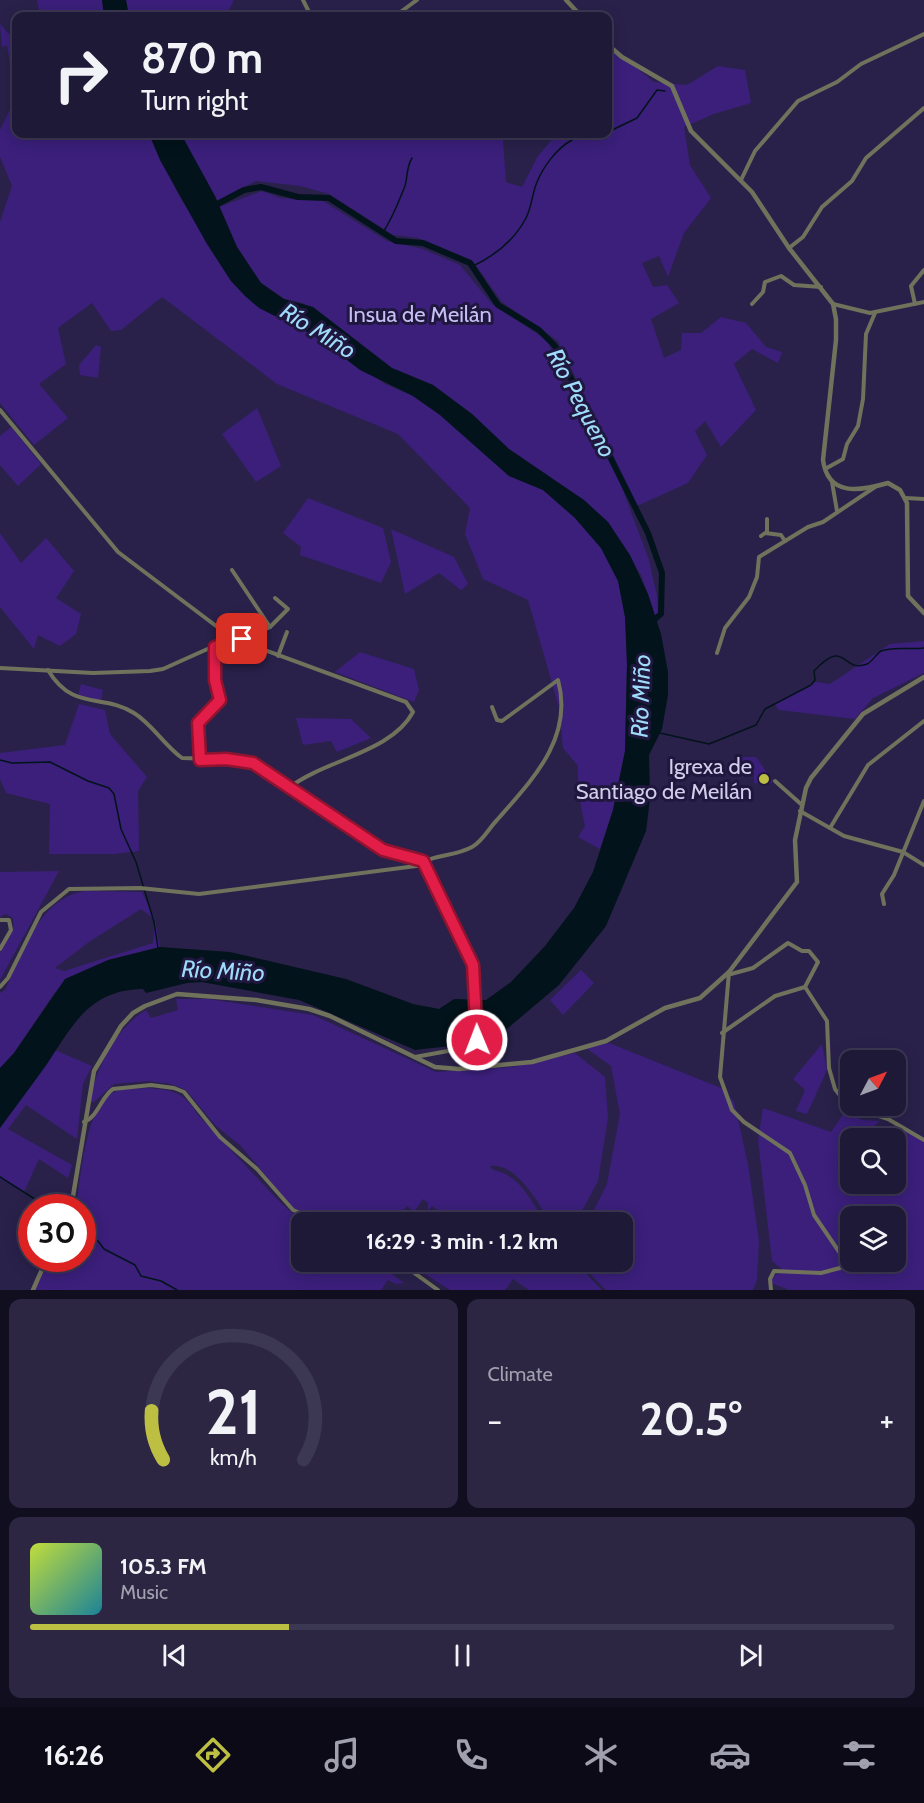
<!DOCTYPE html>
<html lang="en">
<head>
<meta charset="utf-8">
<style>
	body { margin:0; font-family:Cabin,sans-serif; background:#2c2643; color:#f1f3f6; height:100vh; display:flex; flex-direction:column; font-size:22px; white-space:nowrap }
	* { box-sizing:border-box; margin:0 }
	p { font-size:20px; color:#a1a0ae }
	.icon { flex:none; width:33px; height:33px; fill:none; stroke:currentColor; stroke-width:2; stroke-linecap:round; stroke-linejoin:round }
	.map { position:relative; height:1290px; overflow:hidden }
	.panel { display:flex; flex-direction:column; gap:9px; padding:9px; background:#110e1f; flex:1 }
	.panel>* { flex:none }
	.hud { position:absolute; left:12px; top:12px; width:600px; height:126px; border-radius:12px; box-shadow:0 3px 15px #0003,0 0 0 2px #3c3853; background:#1f1938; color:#f1f3f6; overflow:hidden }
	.needle { width:39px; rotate:49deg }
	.tools { position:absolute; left:840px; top:1050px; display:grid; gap:12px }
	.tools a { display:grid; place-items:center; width:66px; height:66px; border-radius:12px; background:#1f1938; box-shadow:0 3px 15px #0003,0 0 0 2px #3c3853; font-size:30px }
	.speed { position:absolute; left:18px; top:1194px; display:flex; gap:12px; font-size:30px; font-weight:700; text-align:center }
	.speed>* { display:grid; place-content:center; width:78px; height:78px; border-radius:50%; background:#1f1938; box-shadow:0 3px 15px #0003,0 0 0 2px #3c3853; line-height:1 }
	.speed .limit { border:9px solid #d22; background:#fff; color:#111 }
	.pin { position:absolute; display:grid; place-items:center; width:51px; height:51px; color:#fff; margin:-26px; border-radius:12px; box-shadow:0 3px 9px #0006 }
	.me { position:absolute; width:66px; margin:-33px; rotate:359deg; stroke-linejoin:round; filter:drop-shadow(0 0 4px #0008) }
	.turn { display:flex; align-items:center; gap:21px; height:126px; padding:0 30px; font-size:27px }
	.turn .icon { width:78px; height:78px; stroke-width:2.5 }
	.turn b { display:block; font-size:42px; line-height:51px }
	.big { font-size:45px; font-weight:700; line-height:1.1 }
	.panel .card { flex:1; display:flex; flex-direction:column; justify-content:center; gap:9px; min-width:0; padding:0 21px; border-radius:12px; background:#2c2643 }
	.panel .dial { align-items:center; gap:0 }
	.dial svg { height:156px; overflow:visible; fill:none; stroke:#3c3853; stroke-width:7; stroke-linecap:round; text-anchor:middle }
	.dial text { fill:#f1f3f6; stroke:none }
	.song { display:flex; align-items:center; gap:18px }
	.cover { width:72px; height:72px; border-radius:9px; background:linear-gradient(135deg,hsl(70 70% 55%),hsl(190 70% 35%)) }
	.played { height:6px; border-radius:3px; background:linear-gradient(90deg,#bdbf43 30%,#3c3853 30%) }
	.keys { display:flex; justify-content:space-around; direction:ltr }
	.heat { display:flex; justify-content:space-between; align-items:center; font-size:33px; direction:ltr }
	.panel .tiles { flex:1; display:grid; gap:9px; grid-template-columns:1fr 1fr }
	.card:last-child { grid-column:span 2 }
	.trip { position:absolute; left:291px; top:1212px; width:342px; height:60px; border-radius:12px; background:#1f1938; box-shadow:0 3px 15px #0003,0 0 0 2px #3c3853; font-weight:700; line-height:60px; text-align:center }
	.menu { display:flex; height:96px; justify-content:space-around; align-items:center; background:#0c0a16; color:#a1a0ae }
	.menu .icon { width:42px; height:42px }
	.menu .active { color:#bdbf43 }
	.menu b { font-size:27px; color:#f1f3f6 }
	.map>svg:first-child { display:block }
	.green { fill:#3b1f7b; fill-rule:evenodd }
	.water { fill:#02131b }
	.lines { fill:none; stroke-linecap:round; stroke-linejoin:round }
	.stream { stroke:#02131b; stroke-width:1.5 }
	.river { stroke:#02131b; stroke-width:6 }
	.minor { stroke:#70725c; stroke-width:4 }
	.tertiary { stroke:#70725c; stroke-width:4.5 }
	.route-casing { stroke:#92132f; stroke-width:15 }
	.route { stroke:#e11d48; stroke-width:10 }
	.poi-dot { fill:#bdbf43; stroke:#20173f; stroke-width:2 }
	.labels { text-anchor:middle; stroke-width:6; stroke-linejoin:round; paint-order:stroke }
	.park-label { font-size:22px; fill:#c5bff4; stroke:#20173f }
	.poi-label { font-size:22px; fill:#d1cee9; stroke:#20173f; text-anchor:end }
	.water-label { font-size:24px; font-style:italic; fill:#9edbf8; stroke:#20173f }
</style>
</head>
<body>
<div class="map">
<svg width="924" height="1290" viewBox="0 0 924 1290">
	<rect width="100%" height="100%" fill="#29214a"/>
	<g class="green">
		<polygon points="37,0 102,0 104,16 31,16 39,10"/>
		<polygon points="126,0 233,0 233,2 226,16 129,16"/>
		<polygon points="0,24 9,34 16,28 16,134 149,134 178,194 231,281 260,308 317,337 385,384 413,396 440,415 509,476 543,490 575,518 601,548 618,581 625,617 627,664 625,751 613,810 600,849 578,837 585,826 578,792 578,766 563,748 559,707 528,600 483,579 465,534 470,508 398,434 277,384 162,297 121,330 111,331 92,303 58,328 66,364 39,384 68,418 34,445 0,403 0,222 12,186 0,157 0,130 15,99 7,45 2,47"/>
		<polygon points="608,44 654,82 687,85 718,66 745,70 751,103 714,114 684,127 690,165 711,198 684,233 668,277 659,256 642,263 653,287 667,285 679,303 651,319 664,358 681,350 682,333 701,333 721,317 746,323 766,347 782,352 778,363 752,349 734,364 756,410 721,447 705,421 695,431 707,455 688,483 637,506 558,341 502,302 472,260 418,238 393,235 329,194 300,186 256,181 217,201 181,134 499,134 503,140 506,182 522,187 538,156 557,134 608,134"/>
		<polygon points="262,191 280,198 323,201 387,241 423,249 460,265 492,304 548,341 562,382 578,402 618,477 649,560 657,596 658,614 655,616 641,575 608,522 509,449 472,414 433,385 392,368 324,316 303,303 284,299 261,283 237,247 219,207"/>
		<polygon points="96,345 101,347 98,378 80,375 79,365"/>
		<polygon points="257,408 281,466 256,482 222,434"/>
		<polygon points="11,427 41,464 18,486 0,465 0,436"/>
		<polygon points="308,498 383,528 391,562 381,583 300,555 301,547 283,533"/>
		<polygon points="391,529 454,557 468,584 461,590 439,573 405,594"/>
		<polygon points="0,533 21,563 46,538 74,571 56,598 81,614 76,634 60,646 38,635 34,649 0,607"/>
		<polygon points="924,641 924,673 873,698 855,719 779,710 774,703 816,682 830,684 890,644"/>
		<polygon points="360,652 414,669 419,690 414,702 335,672"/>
		<polygon points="81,684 103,690 101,701 78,695"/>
		<polygon points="79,704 105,710 110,734 147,777 138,791 139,851 114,854 49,854 50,804 6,793 0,779 0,753 65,745"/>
		<polygon points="296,718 351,719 371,738 337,752 331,741 303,745"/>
		<polygon points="741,757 756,757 773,781 770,784 754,783 754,774 742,774"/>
		<path d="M59 871 0 980C0 972 0 961 0 954 4 939 18 934 12 917L5 914 0 917V872Z"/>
		<path d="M87 891 142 892 155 920 160 947 108 960 55 992 14 1053 0 1068V993L5 990C24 952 39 896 87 891ZM141 909 155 920 153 943 64 971 55 968 89 942Z"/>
		<polygon points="581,970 594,983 563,1015 550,1000"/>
		<path d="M176 999H209L313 1015 436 1072 512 1067 575 1053 605 1077 608 1118 598 1181 576 1222H551C537 1203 518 1163 490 1166L493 1170C521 1175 530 1201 546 1222H439L444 1215 432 1206 428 1211V1203L423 1199 414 1212 407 1206 395 1222H329L293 1208 241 1146 215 1125 186 1090 171 1084 148 1081 114 1084 94 1102H90C95 1068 117 1027 146 1010L151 1018 178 1010Z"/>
		<polygon points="609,1043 721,1088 734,1102 748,1164 759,1241 757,1280 753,1290 606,1290 578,1262 622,1262 622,1222 588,1222 607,1184 620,1114 611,1066 586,1048"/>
		<polygon points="822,1044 827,1070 807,1114 796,1111 805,1090 793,1079"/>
		<polygon points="55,1050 92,1066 83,1084 77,1139 26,1105 8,1129 72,1165 68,1178 39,1159 24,1192 0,1179 0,1128"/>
		<path d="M146 1088C173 1090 183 1091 198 1115L276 1198 291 1212 309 1222H302V1262H375L404 1283 396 1284 388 1280 381 1290H35L49 1259 82 1258V1208L76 1207C81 1180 85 1104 114 1092 123 1088 136 1089 146 1088Z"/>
		<path d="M763 1108 831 1132 846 1110 862 1120 880 1121 866 1134 869 1138H850V1184H896L894 1138 904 1129 924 1142V1290H789L771 1283 773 1276 784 1271 772 1261 758 1140ZM850 1216H896V1262H850Z"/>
		<polygon points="406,1262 575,1262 602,1290 529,1290 513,1279 505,1290 450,1290"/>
	</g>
	<g class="water">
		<polygon points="102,0 126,0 129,16 104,16"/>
		<path d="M149 134H181L215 196 237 247 261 283 284 299 313 307 392 368 433 385 472 414 509 449 584 500 608 522 630 555 648 594 661 634 668 672V695L662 729 649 755 650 799 646 831 606 926 559 985 502 1033 468 1044 415 1050 299 1000 202 982 187 983 146 993 143 989C90 990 74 1023 47 1064 32 1085 16 1106 0 1128V1068L14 1053 65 979 108 960 160 947 230 952 346 979 413 1004 439 1009 454 999 486 1000 511 982 545 946 574 908 593 872 613 810 625 751 627 664 625 617 618 581 601 548 575 518 543 490 509 476 440 415 413 396 360 370 317 337 259 308 245 296 231 281 207 244 160 160Z"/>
	</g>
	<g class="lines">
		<g class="stream">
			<polyline points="608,132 637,118 657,90 665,91"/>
			<path d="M382 234C393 218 398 203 405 186 408 176 406 168 412 158"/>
			<path d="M473 266C496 255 514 241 526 218 532 206 532 194 537 182 543 167 557 148 572 140 582 134 592 136 603 134"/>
			<path d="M660 733 709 744 756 725 765 709 811 685 815 680 814 671C847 636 841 674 867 664 873 661 876 654 881 651 893 646 911 650 924 648"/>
			<polyline points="0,760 12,763 50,762 88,781 109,788 114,794 121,829 136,862 154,922 158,948"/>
			<polyline points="0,1177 49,1208"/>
			<polyline points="82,1235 98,1241 104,1249 135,1265 141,1276 161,1281 177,1290"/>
		</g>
		<polyline class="river" points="210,208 244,190 261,187 298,197 329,198 396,241 423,243 470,263 498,305 539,330 555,346 648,533 662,573 661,614 650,623"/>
		<g class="minor">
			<polyline points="303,0 311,16"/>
			<polyline points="395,16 417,0"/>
			<polyline points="741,180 755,151 798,101 837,82 861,64 924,34"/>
			<polyline points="789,248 803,237 822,207 852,181 866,158 924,108"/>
			<polyline points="752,304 763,292 765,282 781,276 794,285 821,287"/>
			<polyline points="833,304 870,313 924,302"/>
			<polyline points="915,304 911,286 924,270"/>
			<path d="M0 410 118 552 232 638 406 702 413 712C392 752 325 760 290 787"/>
			<polyline points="825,469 843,459 847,444 858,426 863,399 866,334 875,313"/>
			<polyline points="832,482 837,511"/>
			<polyline points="905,498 924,499"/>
			<polyline points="767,519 767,533"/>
			<polyline points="761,536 765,533 781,535 785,541"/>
			<polyline points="232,570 270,627 241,641"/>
			<polyline points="270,627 288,609 275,598"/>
			<polyline points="717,653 725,628 749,597 757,577 759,557 808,527 823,522 875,487"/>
			<polyline points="278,656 287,632"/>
			<polyline points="0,668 93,673 150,671 163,669 232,638"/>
			<path d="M48 670C73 712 103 693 134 713 152 724 164 745 182 758L243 760 253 763 383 850 423 861 473 965 477 1036 470 1047 415 1057"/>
			<polyline points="200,760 198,723 220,700 215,679 215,647"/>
			<polyline points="775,781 802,805"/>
			<polyline points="800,811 844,836 903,852 924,865"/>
			<polyline points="830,828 868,765 924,721"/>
			<polyline points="884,904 882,894 894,875 924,801"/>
			<polyline points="0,920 9,920 11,930 0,949"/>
			<polyline points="729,972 720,1077 732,1110 744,1122 790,1153 805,1185 814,1215 844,1259 840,1268 821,1273 774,1271 770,1279 771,1290"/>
			<polyline points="731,974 753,968 788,943 802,951 809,951 818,962 805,987"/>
			<path d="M0 987 8 978 41 912 69 889 140 888 199 894 416 866C433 854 454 857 472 847 483 841 489 828 497 820 532 780 574 738 558 680L502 721 497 720 492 707"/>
			<polyline points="722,1033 775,996 805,987 827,1021 829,1068 835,1089 848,1106 888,1119 924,1140"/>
			<path d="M84 1122C98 1117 101 1097 113 1089L151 1085 174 1088 184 1092 220 1137 257 1169 293 1210 322 1222"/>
			<polyline points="399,1262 438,1290"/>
		</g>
		<g class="tertiary">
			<polyline points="566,0 581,16"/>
			<path d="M608 45 622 57 672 86 691 131 752 192 789 248 833 304 836 319V340L823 460C828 497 860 491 888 483L900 490 907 503 908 596 924 613"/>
			<polyline points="71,1208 94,1071 121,1026 133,1013 145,1006 177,994 256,1000 309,1009 330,1016 435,1067 459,1069 532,1062 606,1041 665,1008 700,998 729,972 797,882 795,840 806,788 811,778 863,714 924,677"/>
			<polyline points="33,1290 47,1258"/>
		</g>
	</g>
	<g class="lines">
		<defs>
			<polyline id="route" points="242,639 241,641 232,639 215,647 215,680 220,700 198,723 200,760 226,759 253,763 383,850 423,861 473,965 477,1040"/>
		</defs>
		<use href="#route" class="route-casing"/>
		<use href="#route" class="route"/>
	</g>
	<circle class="poi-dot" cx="764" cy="779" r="6"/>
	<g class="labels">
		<g class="park-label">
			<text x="420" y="322">Insua de Meilán</text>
		</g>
		<g class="poi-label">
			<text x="752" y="774">Igrexa de<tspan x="752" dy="25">Santiago de Meilán</tspan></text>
		</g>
		<g class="water-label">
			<text transform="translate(318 331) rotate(32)" y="8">Río Miño</text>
			<text transform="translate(581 403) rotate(62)" y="8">Río Pequeno</text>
			<text transform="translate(641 696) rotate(-88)" y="8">Río Miño</text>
			<text transform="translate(223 971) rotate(3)" y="8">Río Miño</text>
		</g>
	</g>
</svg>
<div class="tools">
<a><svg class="needle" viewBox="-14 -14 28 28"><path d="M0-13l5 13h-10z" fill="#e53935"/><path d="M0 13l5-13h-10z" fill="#a1a0ae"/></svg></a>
<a><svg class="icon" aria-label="search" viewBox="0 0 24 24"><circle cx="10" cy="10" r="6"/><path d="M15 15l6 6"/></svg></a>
<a><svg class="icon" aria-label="layers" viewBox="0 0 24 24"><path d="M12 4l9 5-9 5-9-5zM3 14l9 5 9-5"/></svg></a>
</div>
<div class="speed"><div class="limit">30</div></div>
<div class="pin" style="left:242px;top:639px;background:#d93025"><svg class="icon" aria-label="arrive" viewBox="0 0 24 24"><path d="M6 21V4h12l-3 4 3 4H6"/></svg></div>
<svg class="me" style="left:477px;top:1040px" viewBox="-20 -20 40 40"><circle r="17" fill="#e11d48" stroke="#fff" stroke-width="3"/><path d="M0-11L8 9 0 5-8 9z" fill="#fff"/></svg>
<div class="trip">16:29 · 3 min · 1.2 km</div>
<div class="hud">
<div class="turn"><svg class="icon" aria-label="right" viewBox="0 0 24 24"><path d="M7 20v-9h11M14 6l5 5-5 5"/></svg><div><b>870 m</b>Turn right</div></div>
</div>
</div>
<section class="panel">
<div class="tiles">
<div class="card dial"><svg viewBox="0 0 100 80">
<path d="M14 69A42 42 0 1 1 86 69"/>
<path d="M14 69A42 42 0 0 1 8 44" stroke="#bdbf43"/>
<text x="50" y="56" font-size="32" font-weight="700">21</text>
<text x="50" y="72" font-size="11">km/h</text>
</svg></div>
<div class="card"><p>Climate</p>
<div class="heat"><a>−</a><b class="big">20.5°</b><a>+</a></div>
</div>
<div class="card">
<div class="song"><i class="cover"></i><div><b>105.3 FM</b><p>Music</p></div></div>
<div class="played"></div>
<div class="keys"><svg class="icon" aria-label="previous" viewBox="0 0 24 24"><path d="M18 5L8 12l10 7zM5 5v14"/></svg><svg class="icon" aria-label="pause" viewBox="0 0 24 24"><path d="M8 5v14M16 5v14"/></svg><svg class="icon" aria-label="next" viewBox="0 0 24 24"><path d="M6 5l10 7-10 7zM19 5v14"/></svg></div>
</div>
</div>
</section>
<nav class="menu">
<b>16:26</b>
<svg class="icon active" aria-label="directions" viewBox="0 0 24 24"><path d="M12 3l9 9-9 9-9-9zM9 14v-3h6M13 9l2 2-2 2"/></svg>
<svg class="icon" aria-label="music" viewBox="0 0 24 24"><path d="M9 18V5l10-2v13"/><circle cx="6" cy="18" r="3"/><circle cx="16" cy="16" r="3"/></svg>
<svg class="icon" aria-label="phone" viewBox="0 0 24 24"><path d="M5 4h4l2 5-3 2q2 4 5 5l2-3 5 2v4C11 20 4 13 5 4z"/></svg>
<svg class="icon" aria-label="climate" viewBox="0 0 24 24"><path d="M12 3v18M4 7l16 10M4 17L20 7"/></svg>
<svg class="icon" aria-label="car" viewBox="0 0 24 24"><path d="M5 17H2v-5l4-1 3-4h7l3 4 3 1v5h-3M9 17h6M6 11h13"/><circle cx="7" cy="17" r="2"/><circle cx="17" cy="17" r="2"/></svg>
<svg class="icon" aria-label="filters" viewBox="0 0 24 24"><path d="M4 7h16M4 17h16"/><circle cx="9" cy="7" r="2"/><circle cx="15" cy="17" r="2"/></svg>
</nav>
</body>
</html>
